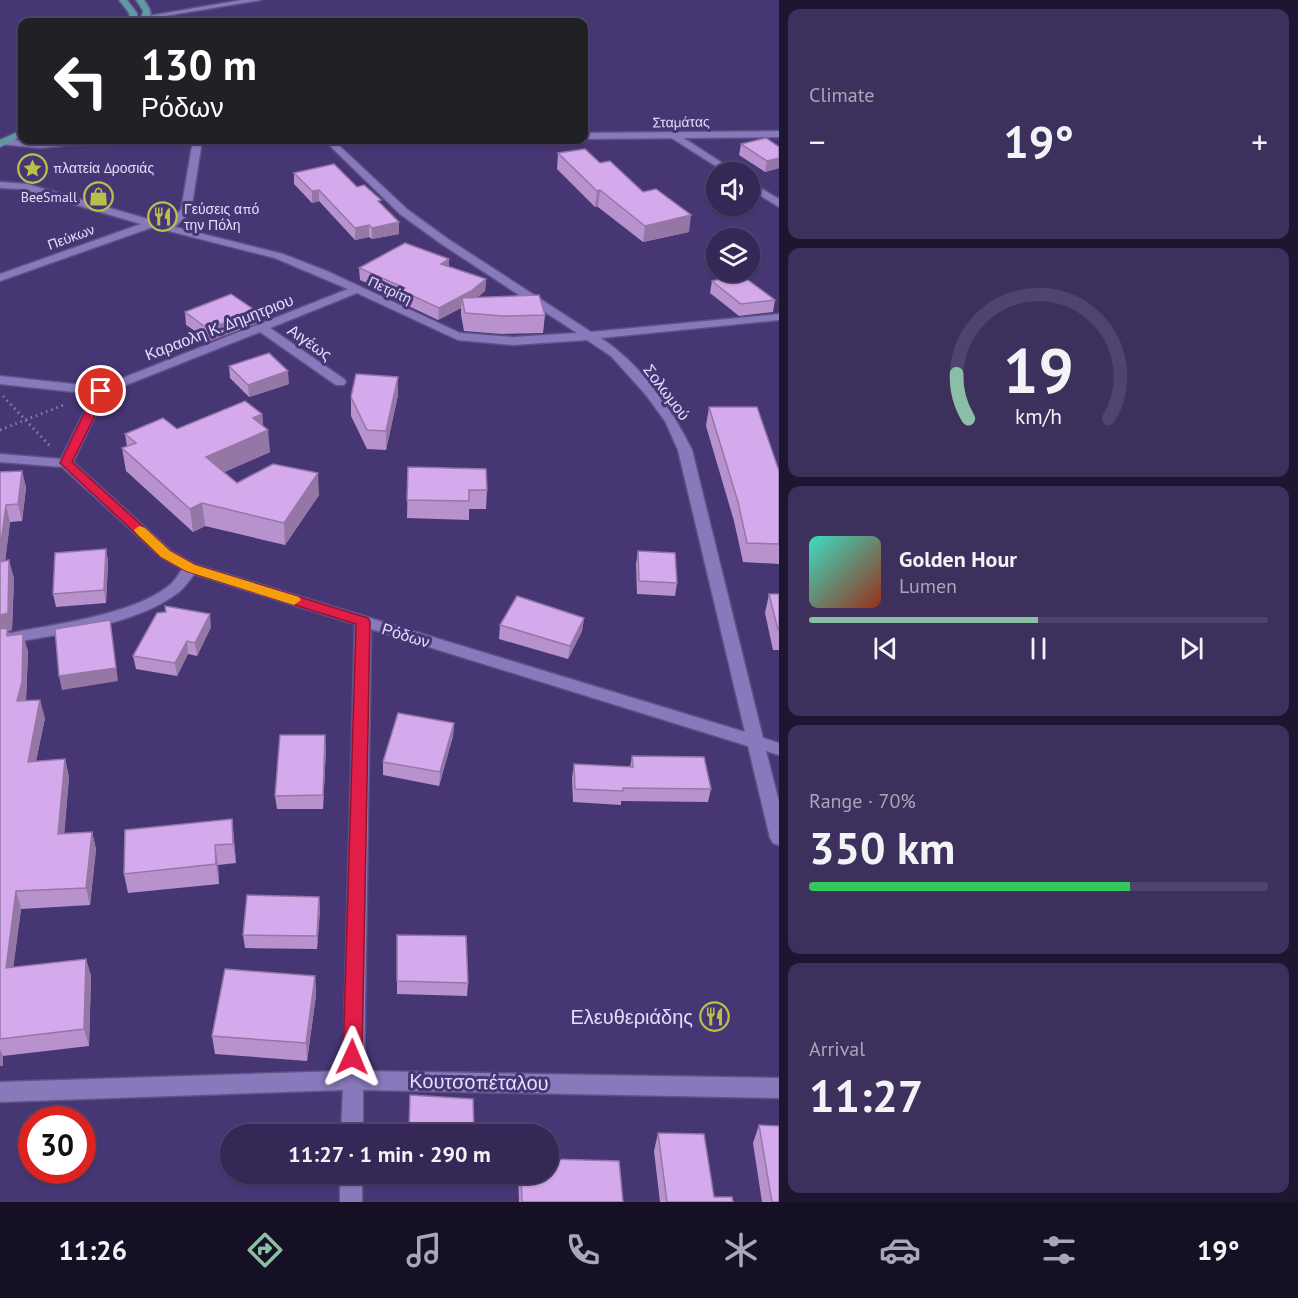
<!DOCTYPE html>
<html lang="en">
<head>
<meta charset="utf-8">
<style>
	body { margin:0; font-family:"PT Sans",sans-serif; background:#3d305d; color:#f1f3f6; height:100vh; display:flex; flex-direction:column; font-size:22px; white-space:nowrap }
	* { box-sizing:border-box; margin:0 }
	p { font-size:20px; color:#aaa6ba }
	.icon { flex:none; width:33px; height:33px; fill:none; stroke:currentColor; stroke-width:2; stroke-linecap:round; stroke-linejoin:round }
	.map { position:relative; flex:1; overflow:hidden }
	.panel { display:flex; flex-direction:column; gap:9px; padding:9px; background:#1d1630; width:519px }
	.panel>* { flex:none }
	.banner { position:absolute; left:18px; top:18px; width:570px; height:126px; border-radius:12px; box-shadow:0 2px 4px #0004,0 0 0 2px #4f446d; background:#202124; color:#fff; overflow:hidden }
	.controls { position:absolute; left:706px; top:162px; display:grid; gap:12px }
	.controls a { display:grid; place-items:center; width:54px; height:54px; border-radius:50%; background:#352857; box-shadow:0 2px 4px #0004,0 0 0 2px #4f446d; font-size:30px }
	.speed { position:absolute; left:18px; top:1106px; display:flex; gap:12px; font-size:30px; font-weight:700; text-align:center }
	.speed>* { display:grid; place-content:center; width:78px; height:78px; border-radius:50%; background:#352857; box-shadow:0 2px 4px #0004,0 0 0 2px #4f446d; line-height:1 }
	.speed .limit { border:9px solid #d22; background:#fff; color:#111 }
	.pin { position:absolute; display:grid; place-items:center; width:51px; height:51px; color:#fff; margin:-26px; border:3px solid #fff; border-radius:50%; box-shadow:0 2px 6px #0007 }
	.me { position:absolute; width:66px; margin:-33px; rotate:1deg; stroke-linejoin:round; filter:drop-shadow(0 0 4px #0008) }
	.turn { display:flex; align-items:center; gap:21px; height:126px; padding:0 24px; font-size:27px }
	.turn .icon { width:78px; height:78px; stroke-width:2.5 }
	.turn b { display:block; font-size:42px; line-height:51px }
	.big { font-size:45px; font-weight:700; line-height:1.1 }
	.panel .tile { flex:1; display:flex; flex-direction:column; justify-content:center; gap:9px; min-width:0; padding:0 21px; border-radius:12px; background:#3d305d }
	.panel .dial { align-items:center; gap:0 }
	.dial svg { height:156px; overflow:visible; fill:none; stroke:#4f446d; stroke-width:7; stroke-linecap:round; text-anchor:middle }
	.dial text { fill:#f1f3f6; stroke:none }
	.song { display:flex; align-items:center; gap:18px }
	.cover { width:72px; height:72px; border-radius:9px; background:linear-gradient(135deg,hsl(170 70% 55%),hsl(10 70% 35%)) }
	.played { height:6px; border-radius:3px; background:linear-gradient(90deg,#8abfa5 50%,#4f446d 50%) }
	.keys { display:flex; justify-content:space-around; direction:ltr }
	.heat { display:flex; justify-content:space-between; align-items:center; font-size:33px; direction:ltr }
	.charge { height:9px; border-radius:4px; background:linear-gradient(90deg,#34c759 70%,#4f446d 0) }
	.trip { position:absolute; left:220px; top:1124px; width:339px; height:60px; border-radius:30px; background:#352857; box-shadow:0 2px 4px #0004,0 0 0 2px #4f446d; font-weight:700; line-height:60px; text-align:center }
	.menu { display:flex; height:96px; justify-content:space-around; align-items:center; background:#151023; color:#aaa6ba }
	.menu .icon { width:42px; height:42px }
	.menu .selected { color:#8abfa5 }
	.menu b { font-size:27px; color:#f1f3f6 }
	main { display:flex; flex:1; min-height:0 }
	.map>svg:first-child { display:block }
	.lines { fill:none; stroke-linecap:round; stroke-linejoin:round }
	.minor-casing { stroke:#605185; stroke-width:3 }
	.tertiary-casing { stroke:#605185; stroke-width:3 }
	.primary-casing { stroke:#605185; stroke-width:3 }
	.path { stroke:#877bac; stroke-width:3; stroke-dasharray:1.5 4; stroke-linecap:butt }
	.minor { fill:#8879bd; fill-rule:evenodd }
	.tertiary { fill:#8879bd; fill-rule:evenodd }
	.primary { fill:#5f99a4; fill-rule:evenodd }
	.wall { fill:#b792cc }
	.shaded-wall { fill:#9577a6 }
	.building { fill:#d5aaed; stroke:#9577a6; stroke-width:1.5 }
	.route { fill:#e11d48; stroke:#92132f; stroke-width:1.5 }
	.slow { fill:#f59e0b }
	.labels { text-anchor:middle; stroke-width:6; stroke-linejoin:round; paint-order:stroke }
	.far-street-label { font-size:14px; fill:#e2ddfc; stroke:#473674 }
	.far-poi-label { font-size:14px; fill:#e2ddfc; stroke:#473674; text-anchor:start }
	.street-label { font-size:16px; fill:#e2ddfc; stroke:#473674 }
	.near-poi-label { font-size:20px; fill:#e2ddfc; stroke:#473674; text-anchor:end }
	.near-street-label { font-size:20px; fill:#e2ddfc; stroke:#473674 }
</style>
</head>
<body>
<main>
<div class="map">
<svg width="779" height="1202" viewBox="0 0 779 1202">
	<rect width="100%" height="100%" fill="#473674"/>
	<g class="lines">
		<defs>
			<g id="minor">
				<polygon points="242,0 261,0 135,21 131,19"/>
				<polygon points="670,133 676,133 736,172 725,172 670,137"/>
				<path d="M193 140 202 141 191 211 175 227 283 254 329 272 460 333 513 337 577 333 440 243 400 214 324 140H333L408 210 448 239 591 332 779 314V320L601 338C641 365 671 407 692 450L763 738 779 743V755L766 751 779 802V845L773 843 770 838 748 746 371 629 364 1071 779 1078V1098L363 1090V1134H341L343 1090 0 1102V1082L343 1071 355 624 194 574C190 580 185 587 179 592 133 627 56 634 0 645V635C48 625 134 616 171 584 175 580 179 574 182 569L161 557 62 467 0 462V454L61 459 93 394 0 384V376L100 387 348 289 275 258 153 227 0 281V274L141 224 22 189 0 188V182L27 184 165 224 181 210ZM357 293 458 340 513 345 587 340 611 356 646 395 665 421 678 450 745 732 196 565 171 551 73 462 106 393 260 332 336 385H344L346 382 344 379 270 328Z"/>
				<polygon points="750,182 779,199 779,207 750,189"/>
				<rect x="340" y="1173" width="22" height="29"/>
			</g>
			<g id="tertiary">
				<polygon points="779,131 779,137 584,139 584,133"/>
				<polygon points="3,139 40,142 67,140 293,140 288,143 71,145 40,148 0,144 0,140"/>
			</g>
			<g id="primary">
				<polygon points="119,0 127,0 137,13 138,22 130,22 129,13"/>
				<path d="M136 0H144C150 8 153 14 148 22H140L143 11Z"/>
				<polygon points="22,130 22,136 0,147 0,140"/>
			</g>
		</defs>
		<use href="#minor" class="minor-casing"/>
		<use href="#tertiary" class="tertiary-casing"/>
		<use href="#primary" class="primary-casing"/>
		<g class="path">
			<polyline points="3,396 51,447"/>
			<polyline points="0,430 66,404"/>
		</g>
		<use href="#minor" class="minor"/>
		<use href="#tertiary" class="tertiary"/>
		<use href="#primary" class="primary"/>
	</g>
	<g class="wall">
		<polygon points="741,144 779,147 779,168 765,172 739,155"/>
		<polygon points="558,153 600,163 643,192 689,232 643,242 598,207 595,207 557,169"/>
		<polygon points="294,173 357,187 381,204 399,222 399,234 372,239 369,237 355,240 319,201 312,203 294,184"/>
		<polygon points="449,267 486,279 485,291 478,297 545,315 543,333 502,334 464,331 461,315 461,308 438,320 400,302 400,297 360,280 359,268"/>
		<polygon points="712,281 775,300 773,312 739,316 710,293"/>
		<polygon points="185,312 257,323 210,341 186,325"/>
		<polygon points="229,366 289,384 249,397 230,378"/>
		<polygon points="398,377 398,395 386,450 367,449 351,416 351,397"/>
		<polygon points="709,407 779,471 779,564 743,562 734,521 706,426"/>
		<polygon points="262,414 263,426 270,452 224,472 237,483 319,495 285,545 205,526 193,532 126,471 122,448 127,446 125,434 177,429"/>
		<polygon points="408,467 487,490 486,509 469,509 469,520 407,518"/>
		<polygon points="22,471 26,488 22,521 10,522 5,561 14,578 12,630 8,631 9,635 28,651 26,701 45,718 36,761 65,759 69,777 64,833 92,832 96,849 90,905 21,909 13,968 86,959 91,976 89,1046 3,1056 3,1066 0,1066 0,472"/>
		<polygon points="106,549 108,562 106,603 56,607 53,594"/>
		<polygon points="638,551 677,583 675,596 637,594 636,564"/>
		<polygon points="769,594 779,594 779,650 773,650 765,613"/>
		<polygon points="584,618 582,631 568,659 499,639 500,625"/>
		<polygon points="211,627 197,656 188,654 177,676 136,669 133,656"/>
		<polygon points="454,723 453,736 439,786 383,775 383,762"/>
		<polygon points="326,748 323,809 277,809 275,796"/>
		<polygon points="632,756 711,789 708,802 621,801 621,805 573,802 572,778 574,764 630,767"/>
		<polygon points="232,819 236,863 218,865 219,884 128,893 124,874"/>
		<polygon points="319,897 320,910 317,949 245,948 243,935"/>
		<polygon points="397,935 468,983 467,996 397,994"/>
		<polygon points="315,976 316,995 307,1061 215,1054 212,1036"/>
		<polygon points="759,1125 779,1202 762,1202 753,1143"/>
		<polygon points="658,1133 714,1197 733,1202 660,1202 654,1151"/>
		<polygon points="451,1173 474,1173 474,1175"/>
		<polygon points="518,1173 549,1173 623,1202 519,1202"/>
	</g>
	<g class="shaded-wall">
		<polygon points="779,158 779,168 765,172 767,161"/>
		<polygon points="319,190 319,201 312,203 312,191"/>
		<polygon points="600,190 598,207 595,207 597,191"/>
		<polygon points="691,215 689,232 643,242 645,226"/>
		<polygon points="399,222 399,234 372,239 372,228"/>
		<polygon points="369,225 369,237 355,240 355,228"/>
		<polygon points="449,259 449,271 441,264"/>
		<polygon points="486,279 485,291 470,303 462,298 461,308 438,320 439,308"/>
		<polygon points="256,311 257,323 210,341 208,329"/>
		<polygon points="288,371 289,384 249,397 248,385"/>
		<polygon points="398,377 398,395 386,450 386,431"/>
		<polygon points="262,414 264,432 268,430 270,452 209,479 206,457 253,418"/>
		<polygon points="22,471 26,488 22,521 18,504"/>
		<polygon points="318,473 319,495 285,545 284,523"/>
		<polygon points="202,503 205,526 193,532 190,509"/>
		<polygon points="6,505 10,522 3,579 0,569 0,549"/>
		<polygon points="106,549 108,562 106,603 104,590"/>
		<polygon points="9,560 14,578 12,630 8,631 12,645 0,633 0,615"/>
		<polygon points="210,614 211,627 197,656 195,643"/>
		<polygon points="584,618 582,631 568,659 570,646"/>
		<polygon points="110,620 118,681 62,690 59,676"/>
		<polygon points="23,634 28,651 26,700 22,719 17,701"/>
		<polygon points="187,641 188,654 177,676 175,663"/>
		<polygon points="40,700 45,718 32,779 28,762"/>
		<polygon points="454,723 453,736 439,786 440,772"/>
		<polygon points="325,735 326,748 323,809 323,795"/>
		<polygon points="65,759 69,777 63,851 58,834"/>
		<polygon points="232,819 234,839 236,863 233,844"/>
		<polygon points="92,832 96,849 90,905 86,888"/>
		<polygon points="215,845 218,865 219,884 216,864"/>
		<polygon points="16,891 21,909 11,985 6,968"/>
		<polygon points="319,897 320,910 317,949 317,936"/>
		<polygon points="86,959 91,976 89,1046 84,1029"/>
		<polygon points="315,976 316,995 307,1061 306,1043"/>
		<polygon points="0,1049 3,1056 3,1066 0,1066"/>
	</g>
	<g class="building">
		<polygon points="766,138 779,147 779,158 767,161 741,144"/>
		<polygon points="585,149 600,163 610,161 643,192 656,189 691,215 645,226 600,190 597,191 558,153"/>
		<polygon points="334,164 357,187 364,185 381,200 378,201 399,222 372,228 369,225 355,228 319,190 312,191 294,173"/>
		<polygon points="405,243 449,259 441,264 486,279 471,291 439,308 400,290 405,288 359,268"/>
		<polygon points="740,274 775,300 741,304 712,281"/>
		<polygon points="231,294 256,311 208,329 185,312"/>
		<polygon points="539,295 545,315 504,316 465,313 462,298"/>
		<polygon points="269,353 288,371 248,385 229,366"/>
		<polygon points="356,374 398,377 386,431 367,430 351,397"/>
		<polygon points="245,401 262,414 253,418 268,430 206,457 237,483 273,464 318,473 284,523 202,503 190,509 122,448 136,443 125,434 163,418 177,429"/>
		<polygon points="709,407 757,407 779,471 779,544 747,543 738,502"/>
		<polygon points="408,467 486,469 487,490 469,490 469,501 407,500"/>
		<polygon points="22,471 18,504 6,505 0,549 0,472"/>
		<polygon points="106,549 104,590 53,594 55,553"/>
		<polygon points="638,551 675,553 677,583 639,581"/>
		<polygon points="9,560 8,613 0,615 0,562"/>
		<polygon points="769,594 779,594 779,630 778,630"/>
		<polygon points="517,596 584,618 570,646 500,625"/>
		<polygon points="165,606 210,614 195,643 187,641 175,663 133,656 157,613 166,612"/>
		<polygon points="110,620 116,668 59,676 55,629"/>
		<polygon points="7,628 7,636 23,634 22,682 17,701 40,700 28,762 65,759 58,834 92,832 86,888 16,891 6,968 86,959 84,1029 0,1039 0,629"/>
		<polygon points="398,713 454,723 440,772 383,762"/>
		<polygon points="280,735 325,735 323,795 275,796"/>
		<polygon points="632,756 704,757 711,789 623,788 623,791 575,789 574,764 633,767"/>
		<polygon points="232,819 233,844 215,845 216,864 124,874 125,830"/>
		<polygon points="247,895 319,897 317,936 243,935"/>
		<polygon points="397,935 466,936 468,983 397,981"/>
		<polygon points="225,969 315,976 306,1043 212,1036"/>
		<polygon points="410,1095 473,1099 474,1134 409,1134"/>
		<polygon points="759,1125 779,1126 779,1202 772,1202"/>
		<polygon points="658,1133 704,1134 714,1197 732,1197 733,1202 667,1202"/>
		<polygon points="549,1159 619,1161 623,1202 522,1202 521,1173 549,1173"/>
	</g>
	<polygon class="route" points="101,387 107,391 72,462 170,551 195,565 368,618 370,622 362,1057 359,1063 352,1065 346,1063 343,1057 356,624 186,571 161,557 62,465 60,463 95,391"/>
	<polygon class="slow" points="140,526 145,528 170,551 195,565 299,597 301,600 294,605 186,571 161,557 136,533 134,530 136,528"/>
	<defs>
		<symbol id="sight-ring" viewBox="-11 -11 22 22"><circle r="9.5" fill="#473674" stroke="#b8c147" stroke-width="1.5"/><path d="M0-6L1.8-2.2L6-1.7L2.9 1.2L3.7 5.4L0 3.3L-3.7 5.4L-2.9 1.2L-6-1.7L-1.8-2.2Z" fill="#b8c147"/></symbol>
		<symbol id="shop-ring" viewBox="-11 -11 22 22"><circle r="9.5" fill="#473674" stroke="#b8c147" stroke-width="1.5"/><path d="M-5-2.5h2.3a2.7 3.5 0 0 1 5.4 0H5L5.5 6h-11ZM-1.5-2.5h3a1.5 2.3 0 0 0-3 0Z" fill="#b8c147"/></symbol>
		<symbol id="restaurant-ring" viewBox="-11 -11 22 22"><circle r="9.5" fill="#473674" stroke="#b8c147" stroke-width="1.5"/><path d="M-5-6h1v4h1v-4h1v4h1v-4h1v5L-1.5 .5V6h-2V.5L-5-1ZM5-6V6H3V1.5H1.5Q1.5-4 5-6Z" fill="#b8c147"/></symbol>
	</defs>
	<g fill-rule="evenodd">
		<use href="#sight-ring" x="16" y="152" width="33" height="33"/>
		<use href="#shop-ring" x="82" y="180" width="33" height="33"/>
		<use href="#restaurant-ring" x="146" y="200" width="33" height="33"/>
		<use href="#restaurant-ring" x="698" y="1000" width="33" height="33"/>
	</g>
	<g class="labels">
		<g class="far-street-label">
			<text transform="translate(681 122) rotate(-1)" y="5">Σταμάτας</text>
			<text transform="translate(71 237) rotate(-20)" y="5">Πεύκων</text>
			<text transform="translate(390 290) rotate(25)" y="5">Πετρίτη</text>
		</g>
		<g class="far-poi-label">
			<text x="53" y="173">πλατεία Δροσιάς</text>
			<text x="77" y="202" text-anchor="end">BeeSmall</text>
			<text x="184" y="214">Γεύσεις από<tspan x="184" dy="16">την Πόλη</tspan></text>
		</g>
		<g class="street-label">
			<text transform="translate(219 327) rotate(-21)" y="6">Καραολη Κ. Δημητριου</text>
			<text transform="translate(310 342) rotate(35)" y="6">Αιγέως</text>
			<text transform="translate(667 392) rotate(53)" y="6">Σολωμού</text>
			<text transform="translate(406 635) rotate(17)" y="6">Ρόδων</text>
		</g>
		<g class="near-poi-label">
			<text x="693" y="1024">Ελευθεριάδης</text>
		</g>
		<g class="near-street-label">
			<text transform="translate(479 1082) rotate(1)" y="7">Κουτσοπέταλου</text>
		</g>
	</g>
</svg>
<div class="controls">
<a><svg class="icon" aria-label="sound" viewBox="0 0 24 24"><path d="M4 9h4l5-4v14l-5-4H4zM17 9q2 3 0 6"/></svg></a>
<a><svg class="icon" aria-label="layers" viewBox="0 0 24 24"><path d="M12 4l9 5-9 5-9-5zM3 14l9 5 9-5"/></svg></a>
</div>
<div class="speed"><div class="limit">30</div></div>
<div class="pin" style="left:101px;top:391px;background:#d93025"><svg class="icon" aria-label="arrive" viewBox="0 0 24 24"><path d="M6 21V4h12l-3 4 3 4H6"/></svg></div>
<svg class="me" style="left:352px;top:1057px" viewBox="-20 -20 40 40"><path d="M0-17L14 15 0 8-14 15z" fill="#e11d48" stroke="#fff" stroke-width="4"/></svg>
<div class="trip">11:27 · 1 min · 290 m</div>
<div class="banner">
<div class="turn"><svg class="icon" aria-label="left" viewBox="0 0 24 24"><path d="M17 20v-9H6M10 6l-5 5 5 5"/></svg><div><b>130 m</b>Ρόδων</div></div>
</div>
</div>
<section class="panel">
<div class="tile"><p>Climate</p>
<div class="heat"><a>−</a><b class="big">19°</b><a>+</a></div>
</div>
<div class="tile dial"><svg viewBox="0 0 100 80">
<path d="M14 69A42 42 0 1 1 86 69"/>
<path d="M14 69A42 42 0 0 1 8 46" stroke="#8abfa5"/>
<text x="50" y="56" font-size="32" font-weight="700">19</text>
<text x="50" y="72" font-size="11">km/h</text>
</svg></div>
<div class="tile">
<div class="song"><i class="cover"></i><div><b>Golden Hour</b><p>Lumen</p></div></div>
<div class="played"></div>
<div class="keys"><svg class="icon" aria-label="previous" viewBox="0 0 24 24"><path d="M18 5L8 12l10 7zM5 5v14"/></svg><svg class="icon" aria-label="pause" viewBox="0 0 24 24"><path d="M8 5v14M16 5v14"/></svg><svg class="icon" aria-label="next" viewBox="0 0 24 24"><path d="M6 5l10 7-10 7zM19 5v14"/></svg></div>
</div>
<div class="tile"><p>Range · 70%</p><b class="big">350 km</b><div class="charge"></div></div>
<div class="tile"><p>Arrival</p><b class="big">11:27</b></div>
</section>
</main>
<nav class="menu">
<b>11:26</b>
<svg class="icon selected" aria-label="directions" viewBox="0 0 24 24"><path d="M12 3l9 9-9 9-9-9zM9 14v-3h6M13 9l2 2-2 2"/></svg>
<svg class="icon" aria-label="music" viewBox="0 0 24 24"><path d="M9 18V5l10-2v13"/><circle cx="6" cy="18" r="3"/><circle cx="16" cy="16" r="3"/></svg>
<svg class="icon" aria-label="phone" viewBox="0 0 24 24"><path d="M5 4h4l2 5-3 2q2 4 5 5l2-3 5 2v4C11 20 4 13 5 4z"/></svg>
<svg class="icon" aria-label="climate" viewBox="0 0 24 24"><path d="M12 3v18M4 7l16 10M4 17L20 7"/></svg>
<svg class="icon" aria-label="car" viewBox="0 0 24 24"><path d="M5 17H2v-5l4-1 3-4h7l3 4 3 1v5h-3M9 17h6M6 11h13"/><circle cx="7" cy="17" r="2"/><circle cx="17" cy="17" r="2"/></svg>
<svg class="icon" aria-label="filters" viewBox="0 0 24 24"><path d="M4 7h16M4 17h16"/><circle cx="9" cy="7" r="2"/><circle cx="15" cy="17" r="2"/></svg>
<b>19°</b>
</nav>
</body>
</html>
